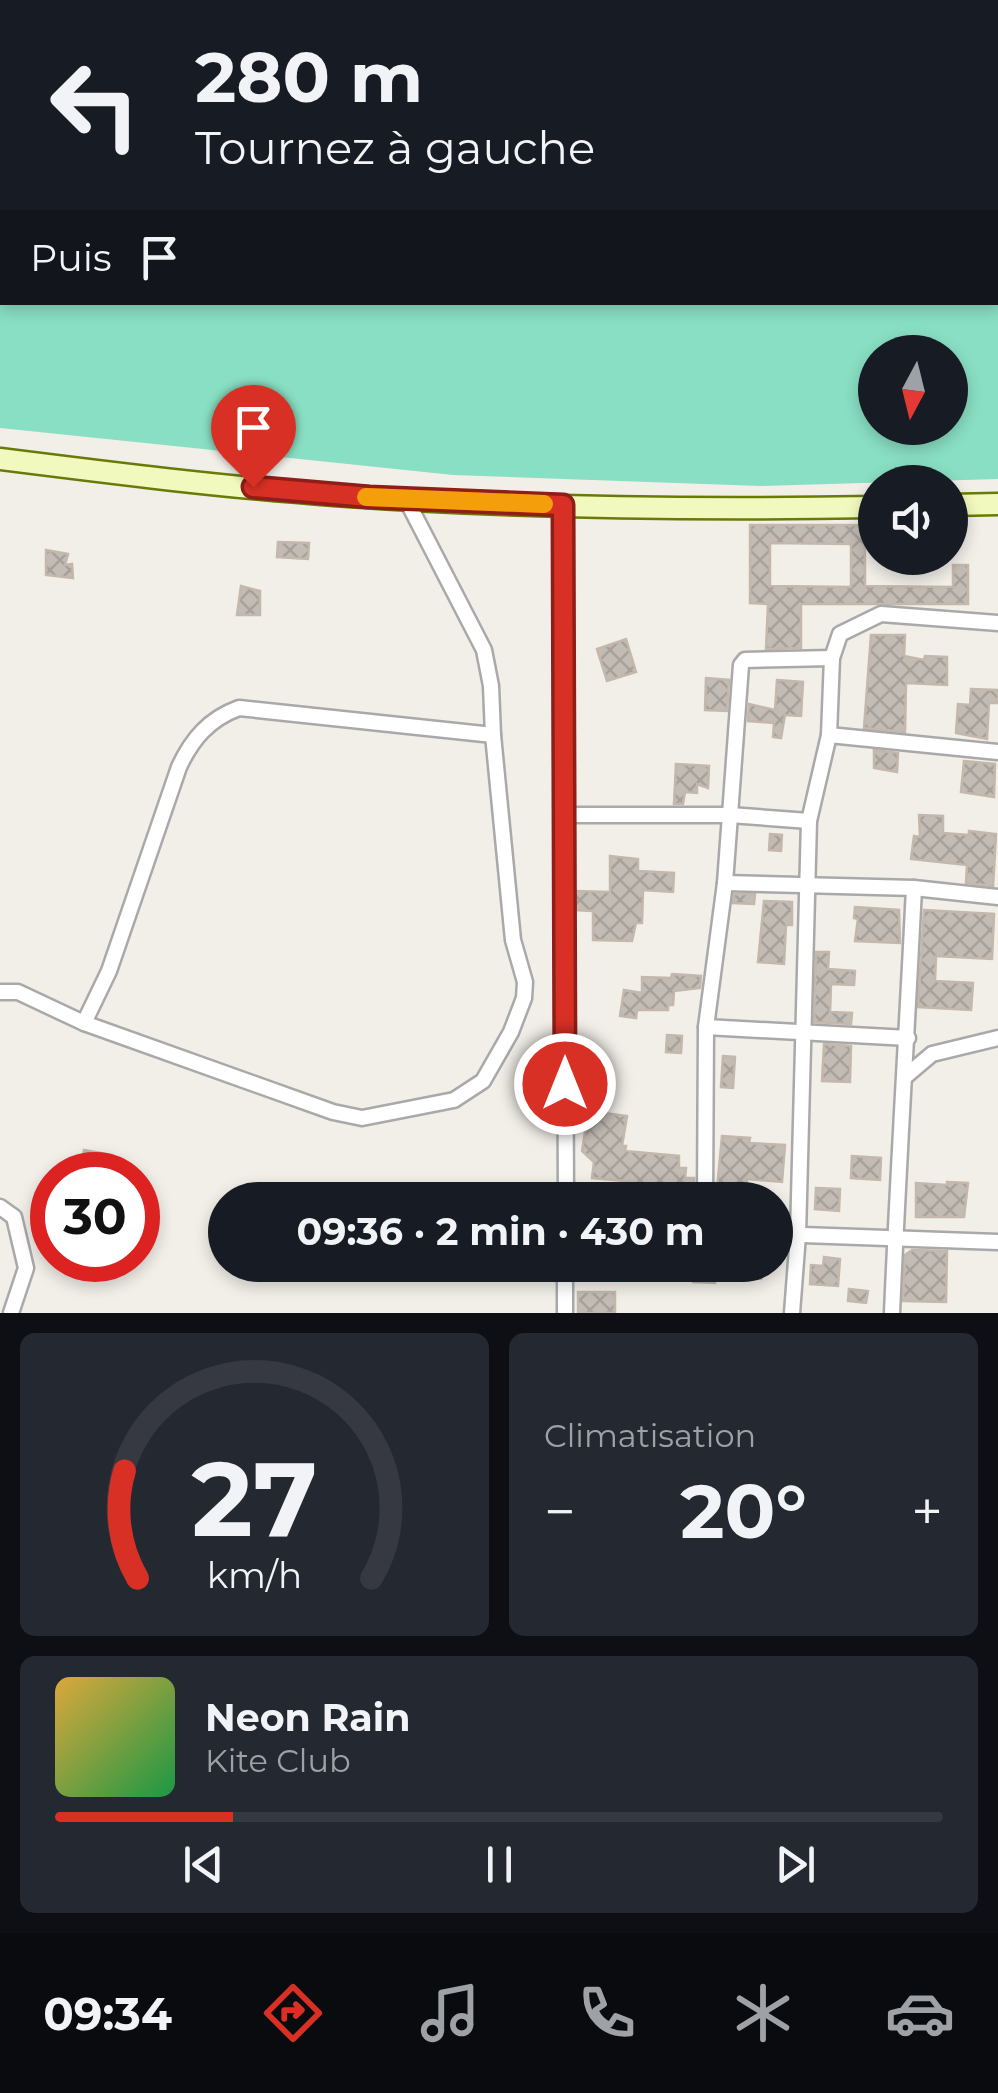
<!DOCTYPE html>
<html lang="fr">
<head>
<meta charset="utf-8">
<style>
	body { margin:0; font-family:Montserrat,sans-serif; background:#242831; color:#f1f3f6; height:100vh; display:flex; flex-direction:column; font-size:38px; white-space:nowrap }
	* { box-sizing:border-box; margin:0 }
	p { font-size:32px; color:#9ea1a6 }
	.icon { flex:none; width:55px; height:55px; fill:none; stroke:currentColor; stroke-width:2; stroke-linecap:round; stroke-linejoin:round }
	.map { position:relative; height:1313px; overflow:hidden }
	.drawer { display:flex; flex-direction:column; gap:20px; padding:20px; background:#0d0f14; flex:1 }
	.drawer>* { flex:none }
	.top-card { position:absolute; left:0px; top:0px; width:1000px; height:305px; box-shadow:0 5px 15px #0003; background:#171b24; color:#f1f3f6; overflow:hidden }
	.needle { width:65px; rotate:187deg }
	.controls { position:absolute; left:858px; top:335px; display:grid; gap:20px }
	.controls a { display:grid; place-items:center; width:110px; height:110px; border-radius:50%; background:#171b24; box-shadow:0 5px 15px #0003; font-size:50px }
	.speed { position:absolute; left:30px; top:1152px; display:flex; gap:20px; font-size:50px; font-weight:700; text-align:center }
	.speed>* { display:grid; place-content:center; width:130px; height:130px; border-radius:50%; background:#171b24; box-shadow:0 5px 15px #0003; line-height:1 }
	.speed .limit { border:15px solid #d22; background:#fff; color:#111 }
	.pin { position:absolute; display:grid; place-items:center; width:85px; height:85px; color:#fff; margin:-102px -42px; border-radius:50% 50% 50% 0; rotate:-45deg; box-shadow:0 0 10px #0007 }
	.pin .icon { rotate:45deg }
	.me { position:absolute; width:110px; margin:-55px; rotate:0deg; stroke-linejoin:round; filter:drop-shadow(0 0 8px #0008) }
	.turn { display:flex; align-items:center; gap:35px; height:210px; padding:0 30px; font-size:45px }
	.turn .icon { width:130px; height:130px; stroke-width:2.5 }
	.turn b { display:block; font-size:70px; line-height:85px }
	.then { display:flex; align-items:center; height:95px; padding:0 30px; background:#0003; gap:20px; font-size:38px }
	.big { font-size:75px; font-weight:700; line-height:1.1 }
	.drawer .tile { flex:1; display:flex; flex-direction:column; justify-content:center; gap:15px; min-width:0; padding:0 35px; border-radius:15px; background:#242831 }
	.drawer .dial { align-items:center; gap:0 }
	.dial svg { height:260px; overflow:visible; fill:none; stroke:#363941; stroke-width:7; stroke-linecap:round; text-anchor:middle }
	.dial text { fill:#f1f3f6; stroke:none }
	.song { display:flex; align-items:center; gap:30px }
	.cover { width:120px; height:120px; border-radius:15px; background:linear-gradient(135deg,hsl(40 70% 55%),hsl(140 70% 35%)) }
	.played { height:10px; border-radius:5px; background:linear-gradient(90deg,#d93025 20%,#363941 20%) }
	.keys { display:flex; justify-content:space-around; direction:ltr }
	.heat { display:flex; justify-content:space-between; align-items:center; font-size:55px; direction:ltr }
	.drawer .tiles { flex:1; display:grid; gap:20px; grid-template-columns:1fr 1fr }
	.tile:last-child { grid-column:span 2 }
	.trip { position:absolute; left:208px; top:1182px; width:585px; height:100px; border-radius:50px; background:#171b24; box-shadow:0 5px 15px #0003; font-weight:700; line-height:100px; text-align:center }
	.dock { display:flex; height:160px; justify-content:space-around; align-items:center; background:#090b0e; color:#9ea1a6 }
	.dock .icon { width:70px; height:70px }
	.dock .selected { color:#d93025 }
	.dock b { font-size:45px; color:#f1f3f6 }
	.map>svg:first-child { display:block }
	.pitch { fill:#89dfc3; fill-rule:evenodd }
	.building { fill:url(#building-cross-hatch); stroke:#c4b7ab; stroke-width:2.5; fill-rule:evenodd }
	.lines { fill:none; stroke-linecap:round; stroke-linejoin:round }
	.minor-casing { stroke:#a9a9a9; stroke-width:19 }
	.secondary-casing { stroke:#677b06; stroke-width:25 }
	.minor { stroke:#fff; stroke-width:14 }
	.secondary { stroke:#f2f9bf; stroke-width:20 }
	.route-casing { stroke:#8d1f18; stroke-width:25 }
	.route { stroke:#d93025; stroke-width:18 }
	.slow { stroke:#f59e0b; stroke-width:18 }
</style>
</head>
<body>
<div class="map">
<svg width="998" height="1313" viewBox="0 0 998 1313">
	<defs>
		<pattern id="building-cross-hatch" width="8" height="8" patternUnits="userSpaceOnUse" patternTransform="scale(2.5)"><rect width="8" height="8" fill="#c3bcb5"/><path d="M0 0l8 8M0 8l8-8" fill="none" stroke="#a7a19b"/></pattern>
	</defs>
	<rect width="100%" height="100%" fill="#f2efe9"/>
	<path class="pitch" d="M0 0H998V479L760 486 453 475 0 428ZM2 2H998V302H2ZM875 352H950V428H875Z"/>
	<g class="building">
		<path d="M750 525H875V544H865V586L953 587V565H968V604H801V648L766 649 768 604 750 603ZM770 543 851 544V587L770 586Z"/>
		<polygon points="278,542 309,543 308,559 277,557"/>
		<polygon points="46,550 68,554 65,565 72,564 73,578 46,575"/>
		<polygon points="241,586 260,591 260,615 237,615"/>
		<polygon points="871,635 905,635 904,656 924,660 925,656 947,657 947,685 906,683 905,732 864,728"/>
		<polygon points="626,639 636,672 607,681 597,649"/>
		<polygon points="706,678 729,680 727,711 705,710"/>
		<polygon points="777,680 803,682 801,716 785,715 781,738 773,737 774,723 748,721 749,704 775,710"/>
		<polygon points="971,689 998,690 998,703 989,703 987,739 956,733 958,704 970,705"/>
		<polygon points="874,750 898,753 897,772 874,768"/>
		<polygon points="964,761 995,764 994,797 961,792"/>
		<polygon points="676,764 709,766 708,788 697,784 697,793 685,792 683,804 674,804"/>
		<polygon points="919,815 943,816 943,833 969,835 969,831 996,834 993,886 966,883 967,865 911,859 914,836 920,837"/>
		<polygon points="770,834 782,835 781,851 769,850"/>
		<polygon points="610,856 638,859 638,871 674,873 673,892 643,890 642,923 636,923 632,941 593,940 593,911 575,910 575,891 610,892"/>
		<polygon points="734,894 755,894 754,904 733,903"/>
		<polygon points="764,901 792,902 792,925 786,925 784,964 758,962"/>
		<polygon points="855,907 899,910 900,943 855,941 858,919 854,918"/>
		<polygon points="924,910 994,914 992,959 936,956 935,981 973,983 971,1010 918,1007"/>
		<polygon points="816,952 829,952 828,969 855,971 854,985 831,984 830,1012 852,1013 851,1024 814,1022"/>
		<polygon points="672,974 701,976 700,988 674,991 673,1005 668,1005 668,1010 637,1010 636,1018 620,1016 624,990 642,993 642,977 671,978"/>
		<polygon points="667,1035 682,1036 681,1053 666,1052"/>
		<polygon points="824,1044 851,1046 850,1082 822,1081"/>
		<polygon points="723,1056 735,1057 733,1088 721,1087"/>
		<polygon points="597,1112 627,1116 622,1146 626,1146 625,1151 679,1156 679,1168 686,1168 685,1178 694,1178 694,1189 635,1185 635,1182 592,1178 594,1162 582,1151 587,1119 596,1120"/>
		<polygon points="722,1136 750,1138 749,1143 785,1145 782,1182 747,1179 745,1200 716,1200"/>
		<polygon points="84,1150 112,1155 108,1175 79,1175"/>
		<polygon points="852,1156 881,1158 880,1180 851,1178"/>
		<polygon points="947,1182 968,1183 964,1217 916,1217 916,1183 947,1185"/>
		<polygon points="816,1188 840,1189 839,1211 815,1209"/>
		<polygon points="912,1250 947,1251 946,1302 903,1301 905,1255"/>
		<polygon points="824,1257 840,1259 838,1286 810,1284 811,1265 823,1266"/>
		<polygon points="658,1265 717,1266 762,1265 761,1279 716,1275 715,1283 693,1282 693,1276 657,1273"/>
		<polygon points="849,1289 868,1291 866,1303 848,1301"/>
		<rect x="578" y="1292" width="37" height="21"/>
	</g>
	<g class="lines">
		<defs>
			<g id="minor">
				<polyline points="563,505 566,1200"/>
				<polyline points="829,735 998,752"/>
				<polyline points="564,815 730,815 809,821"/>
				<polyline points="725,883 914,888 998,897"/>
				<polyline points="0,992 18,992 84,1023 333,1112 362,1118 454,1100 483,1081 511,1032 524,998 525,982 513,940 493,735 491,686 484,650 406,499"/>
				<path d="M84 1023 109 971 179 767C192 739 209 719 239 708L493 735"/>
				<polyline points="706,1027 908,1038"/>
				<polyline points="906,1076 932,1054 998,1038"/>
				<polyline points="705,1200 706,1027 725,883 741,665 745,660 832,658"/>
				<polyline points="0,1207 14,1217 26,1268 11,1313"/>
				<polyline points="775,1234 998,1242"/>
				<polyline points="565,1313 565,1265"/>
				<polyline points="792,1313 798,1235 809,821 829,735 832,658 840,634 881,614 998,623"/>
				<path d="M892 1313C898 1171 907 1030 914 888"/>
			</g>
			<g id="secondary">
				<path d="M0 459C111 473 222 487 334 495 513 508 695 510 875 507"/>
				<polyline points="950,505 998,504"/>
			</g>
		</defs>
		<use href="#minor" class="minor-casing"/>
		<use href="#secondary" class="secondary-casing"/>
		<use href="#minor" class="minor"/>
		<use href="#secondary" class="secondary"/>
	</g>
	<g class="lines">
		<defs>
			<polyline id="route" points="253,487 369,497 563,505 565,1084"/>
		</defs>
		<use href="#route" class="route-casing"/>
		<use href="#route" class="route"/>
		<polyline class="slow" points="366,497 544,504"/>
	</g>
</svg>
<div class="controls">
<a><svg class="needle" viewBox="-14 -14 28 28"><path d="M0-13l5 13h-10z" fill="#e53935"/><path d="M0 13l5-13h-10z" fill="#9ea1a6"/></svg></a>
<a><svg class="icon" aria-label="sound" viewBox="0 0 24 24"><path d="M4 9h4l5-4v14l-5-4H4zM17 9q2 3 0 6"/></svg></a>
</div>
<div class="speed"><div class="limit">30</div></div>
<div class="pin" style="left:253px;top:487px;background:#d93025"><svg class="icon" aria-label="arrive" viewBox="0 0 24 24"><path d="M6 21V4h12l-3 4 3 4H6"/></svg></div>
<svg class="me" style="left:565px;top:1084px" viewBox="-20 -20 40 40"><circle r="17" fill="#d93025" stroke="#fff" stroke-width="3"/><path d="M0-11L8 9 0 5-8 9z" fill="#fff"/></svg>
<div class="trip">09:36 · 2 min · 430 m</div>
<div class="top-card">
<div class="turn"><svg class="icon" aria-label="left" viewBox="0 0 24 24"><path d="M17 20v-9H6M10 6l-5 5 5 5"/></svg><div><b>280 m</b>Tournez à gauche</div></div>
<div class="then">Puis<svg class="icon" aria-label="arrive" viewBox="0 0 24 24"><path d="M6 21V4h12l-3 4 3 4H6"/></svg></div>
</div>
</div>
<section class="drawer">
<div class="tiles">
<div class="tile dial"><svg viewBox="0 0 100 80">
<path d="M14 69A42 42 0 1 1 86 69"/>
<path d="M14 69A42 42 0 0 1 10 36" stroke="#d93025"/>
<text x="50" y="56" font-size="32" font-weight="700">27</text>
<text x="50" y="72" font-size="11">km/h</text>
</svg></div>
<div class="tile"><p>Climatisation</p>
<div class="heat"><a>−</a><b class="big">20°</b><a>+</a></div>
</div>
<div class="tile">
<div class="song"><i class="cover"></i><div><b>Neon Rain</b><p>Kite Club</p></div></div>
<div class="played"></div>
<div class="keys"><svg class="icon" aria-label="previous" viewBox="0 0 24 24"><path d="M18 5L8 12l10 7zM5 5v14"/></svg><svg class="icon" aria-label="pause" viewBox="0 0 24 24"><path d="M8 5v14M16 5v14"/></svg><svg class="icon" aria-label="next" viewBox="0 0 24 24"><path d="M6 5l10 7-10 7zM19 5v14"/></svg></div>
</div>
</div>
</section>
<nav class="dock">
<b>09:34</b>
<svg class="icon selected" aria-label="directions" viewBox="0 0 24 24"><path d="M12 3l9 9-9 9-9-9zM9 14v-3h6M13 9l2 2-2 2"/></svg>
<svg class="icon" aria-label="music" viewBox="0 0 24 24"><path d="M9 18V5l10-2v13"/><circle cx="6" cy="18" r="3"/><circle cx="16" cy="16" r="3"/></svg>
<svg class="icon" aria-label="phone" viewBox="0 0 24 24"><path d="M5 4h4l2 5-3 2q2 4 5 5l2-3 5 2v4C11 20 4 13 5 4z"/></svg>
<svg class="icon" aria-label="climate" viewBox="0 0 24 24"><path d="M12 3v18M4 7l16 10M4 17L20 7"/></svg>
<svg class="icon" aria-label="car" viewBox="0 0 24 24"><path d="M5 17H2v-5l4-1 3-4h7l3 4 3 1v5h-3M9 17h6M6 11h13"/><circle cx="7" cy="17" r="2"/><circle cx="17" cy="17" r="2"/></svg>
</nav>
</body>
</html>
